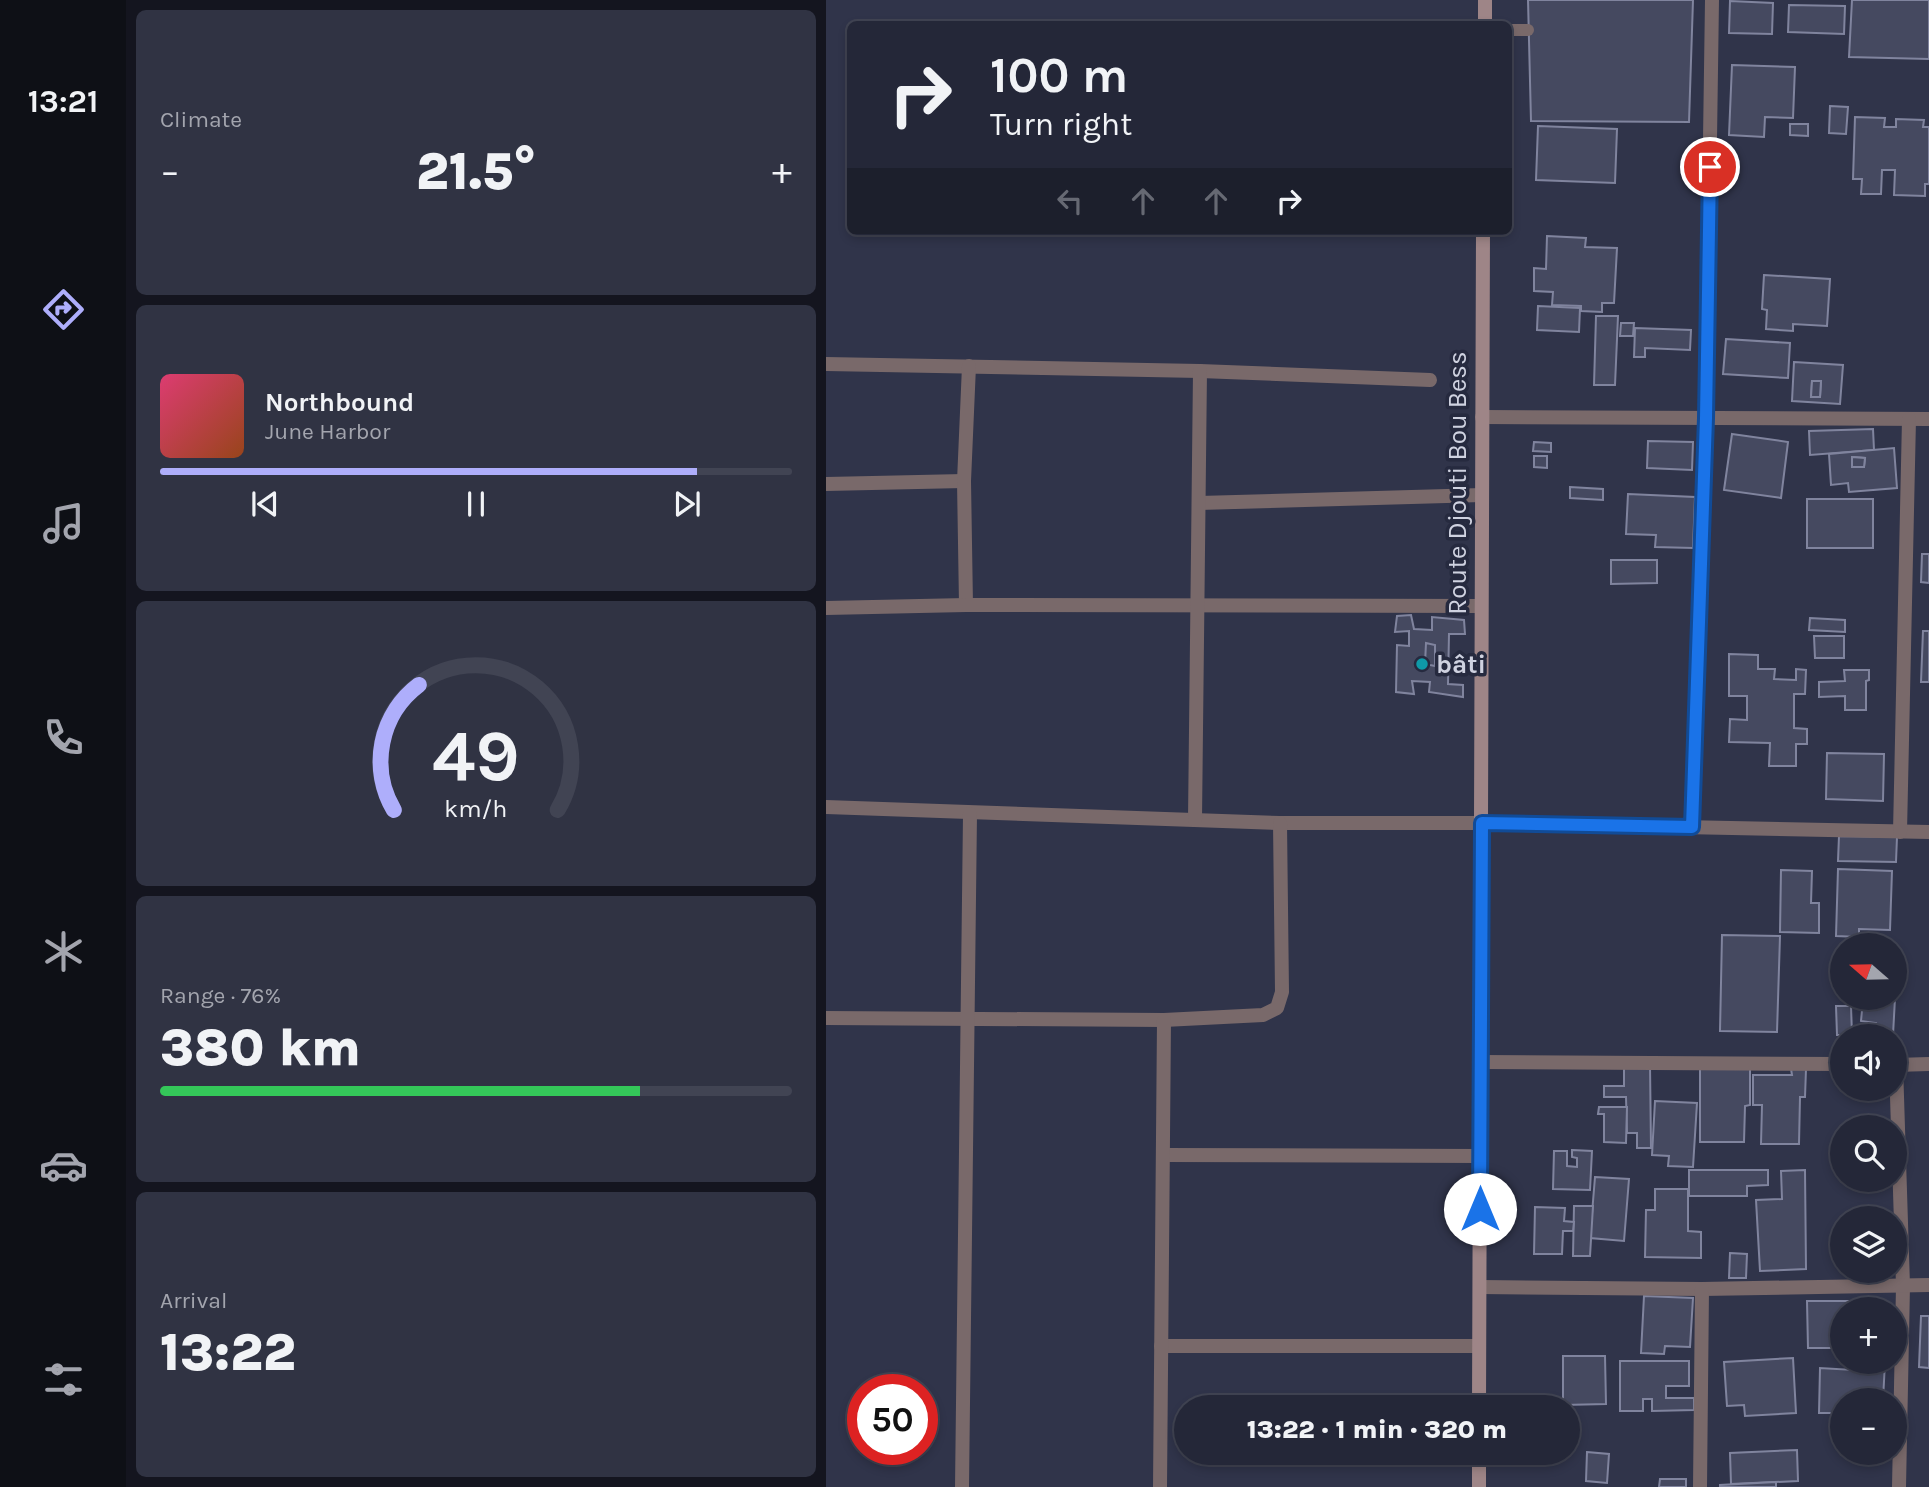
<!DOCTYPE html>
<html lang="en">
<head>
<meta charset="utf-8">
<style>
	body { margin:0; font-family:Karla,sans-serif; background:#303343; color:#f1f3f6; height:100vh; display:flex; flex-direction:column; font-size:26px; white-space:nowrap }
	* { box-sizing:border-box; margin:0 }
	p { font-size:23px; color:#a3a5ae }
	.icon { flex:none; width:38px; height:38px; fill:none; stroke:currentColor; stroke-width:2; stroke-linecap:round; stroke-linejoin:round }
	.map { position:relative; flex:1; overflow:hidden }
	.panel { display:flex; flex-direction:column; gap:10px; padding:10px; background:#14151f; width:700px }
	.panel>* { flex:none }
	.top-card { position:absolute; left:21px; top:21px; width:665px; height:214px; border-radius:10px; box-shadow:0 4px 10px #0003,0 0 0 2px #414453; background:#242738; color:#f1f3f6; overflow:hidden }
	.needle { width:46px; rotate:290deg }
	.buttons { position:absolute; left:1004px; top:933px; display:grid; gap:14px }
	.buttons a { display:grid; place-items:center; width:77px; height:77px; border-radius:50%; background:#242738; box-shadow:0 4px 10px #0003,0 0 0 2px #414453; font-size:35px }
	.speed { position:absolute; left:21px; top:1374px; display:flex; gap:14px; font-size:35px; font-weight:700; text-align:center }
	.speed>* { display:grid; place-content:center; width:91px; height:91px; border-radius:50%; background:#242738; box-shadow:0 4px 10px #0003,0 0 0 2px #414453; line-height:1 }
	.speed .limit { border:10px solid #d22; background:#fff; color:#111 }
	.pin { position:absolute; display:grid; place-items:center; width:60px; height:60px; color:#fff; margin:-30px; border:4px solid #fff; border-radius:50%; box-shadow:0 2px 7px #0007 }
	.me { position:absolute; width:77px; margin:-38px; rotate:0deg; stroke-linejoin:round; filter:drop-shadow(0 0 5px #0008) }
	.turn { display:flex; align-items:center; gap:24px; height:147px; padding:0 28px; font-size:32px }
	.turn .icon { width:91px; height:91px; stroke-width:2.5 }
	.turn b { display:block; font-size:49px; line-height:60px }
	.lanes { display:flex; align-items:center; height:66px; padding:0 28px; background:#0003; justify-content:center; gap:35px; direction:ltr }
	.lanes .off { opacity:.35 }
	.big { font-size:52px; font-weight:800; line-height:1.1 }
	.panel .widget { flex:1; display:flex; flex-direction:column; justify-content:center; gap:10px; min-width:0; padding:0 24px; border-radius:10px; background:#303343 }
	.panel .dial { align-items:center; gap:0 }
	.dial svg { height:182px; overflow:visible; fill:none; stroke:#414453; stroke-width:7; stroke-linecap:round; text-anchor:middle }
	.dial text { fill:#f1f3f6; stroke:none }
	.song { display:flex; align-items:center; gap:21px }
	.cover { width:84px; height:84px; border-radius:10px; background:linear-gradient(135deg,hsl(340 70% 55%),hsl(20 70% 35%)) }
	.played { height:7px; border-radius:4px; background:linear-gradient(90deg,#aeaefb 85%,#414453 85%) }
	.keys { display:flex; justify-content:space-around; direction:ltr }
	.heat { display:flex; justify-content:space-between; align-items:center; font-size:38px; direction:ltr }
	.charge { height:10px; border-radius:5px; background:linear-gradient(90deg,#34c759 76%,#414453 0) }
	.trip { position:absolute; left:348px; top:1395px; width:406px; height:70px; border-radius:35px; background:#242738; box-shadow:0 4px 10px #0003,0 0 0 2px #414453; font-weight:800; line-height:70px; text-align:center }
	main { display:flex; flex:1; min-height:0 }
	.tabs { display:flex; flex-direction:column; width:126px; justify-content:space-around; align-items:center; background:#0e1016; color:#a3a5ae }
	.tabs .icon { width:49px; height:49px }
	.tabs .current { color:#aeaefb }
	.tabs b { font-size:32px; color:#f1f3f6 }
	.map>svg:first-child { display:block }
	.building { fill:#454960; stroke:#80849e; stroke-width:2; fill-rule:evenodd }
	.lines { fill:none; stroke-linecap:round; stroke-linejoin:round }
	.service { stroke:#79696a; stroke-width:12 }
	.minor { stroke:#79696a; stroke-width:14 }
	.secondary { stroke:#9e8587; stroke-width:14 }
	.route-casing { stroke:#114b97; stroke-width:18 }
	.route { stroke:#1a73e8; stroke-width:12 }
	.culture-dot { fill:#0f9aa8; stroke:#262a3f; stroke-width:2.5 }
	.labels { text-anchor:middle; stroke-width:7; stroke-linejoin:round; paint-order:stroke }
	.street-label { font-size:26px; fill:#cfd2e0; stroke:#262a3f }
	.poi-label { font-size:26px; font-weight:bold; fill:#cfd2e0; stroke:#262a3f; text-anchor:start }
</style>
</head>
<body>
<main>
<nav class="tabs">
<b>13:21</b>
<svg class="icon current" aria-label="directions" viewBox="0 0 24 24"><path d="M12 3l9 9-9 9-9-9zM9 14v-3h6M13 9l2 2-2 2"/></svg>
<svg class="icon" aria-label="music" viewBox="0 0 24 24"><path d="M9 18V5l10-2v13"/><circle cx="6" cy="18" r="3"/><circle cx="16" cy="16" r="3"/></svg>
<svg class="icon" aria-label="phone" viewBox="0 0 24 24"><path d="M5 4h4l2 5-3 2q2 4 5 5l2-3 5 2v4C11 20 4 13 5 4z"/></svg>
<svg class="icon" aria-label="climate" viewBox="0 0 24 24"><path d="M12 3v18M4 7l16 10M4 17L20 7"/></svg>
<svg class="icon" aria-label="car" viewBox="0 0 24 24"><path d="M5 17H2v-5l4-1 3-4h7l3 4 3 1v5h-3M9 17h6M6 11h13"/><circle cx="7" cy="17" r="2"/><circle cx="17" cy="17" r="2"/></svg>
<svg class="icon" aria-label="filters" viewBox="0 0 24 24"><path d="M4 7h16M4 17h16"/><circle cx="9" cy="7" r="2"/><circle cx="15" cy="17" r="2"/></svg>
</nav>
<section class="panel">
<div class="widget"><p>Climate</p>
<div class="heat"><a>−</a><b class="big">21.5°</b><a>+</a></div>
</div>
<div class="widget">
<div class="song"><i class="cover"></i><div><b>Northbound</b><p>June Harbor</p></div></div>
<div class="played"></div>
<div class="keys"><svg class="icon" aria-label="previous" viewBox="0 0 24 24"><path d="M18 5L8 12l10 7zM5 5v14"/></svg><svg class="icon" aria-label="pause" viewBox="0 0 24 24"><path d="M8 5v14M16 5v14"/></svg><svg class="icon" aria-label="next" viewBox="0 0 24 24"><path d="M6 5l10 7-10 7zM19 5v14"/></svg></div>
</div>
<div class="widget dial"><svg viewBox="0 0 100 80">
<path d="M14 69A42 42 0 1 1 86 69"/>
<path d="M14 69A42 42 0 0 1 25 14" stroke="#aeaefb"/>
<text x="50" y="56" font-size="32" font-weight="700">49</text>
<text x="50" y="72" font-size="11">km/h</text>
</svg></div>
<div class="widget"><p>Range · 76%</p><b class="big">380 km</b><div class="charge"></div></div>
<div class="widget"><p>Arrival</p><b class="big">13:22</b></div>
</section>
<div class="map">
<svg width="1103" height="1487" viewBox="0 0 1103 1487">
	<rect width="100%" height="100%" fill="#30344a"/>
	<g class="building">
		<polygon points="702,0 867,0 863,122 705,121"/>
		<polygon points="1026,0 1103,0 1103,59 1023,57"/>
		<polygon points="904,1 947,3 946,34 903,33"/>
		<polygon points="963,5 1019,6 1018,34 962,32"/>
		<polygon points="906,65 969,67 967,118 939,117 938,137 903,135"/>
		<polygon points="1004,106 1022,107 1020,134 1003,133"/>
		<polygon points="1029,117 1059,118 1058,127 1070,127 1070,119 1098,120 1097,127 1103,127 1103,184 1099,184 1099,196 1068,195 1069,170 1056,170 1055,194 1035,194 1036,179 1027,179"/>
		<polygon points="964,124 982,124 982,136 964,135"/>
		<polygon points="712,126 791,129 789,183 710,180"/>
		<polygon points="721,236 760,238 759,247 791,248 788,303 776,303 776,312 755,311 755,306 726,305 727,292 708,291 708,268 720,269"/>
		<polygon points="938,275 1004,279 1001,326 967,324 967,331 940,329 941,310 936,309"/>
		<polygon points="712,306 754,308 753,332 711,330"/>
		<polygon points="770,316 792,316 789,385 768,385"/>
		<polygon points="795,323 808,323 807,336 794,336"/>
		<polygon points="809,328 865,330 864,350 819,348 819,357 808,357"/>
		<polygon points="900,339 964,343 962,378 897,374"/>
		<path d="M968 362 1017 365 1014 404 966 401ZM986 381H995L994 397H985Z"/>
		<polygon points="986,381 995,381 994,397 985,397"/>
		<polygon points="1047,429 1048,450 984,455 983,431"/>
		<polygon points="906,434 962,442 955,498 898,490"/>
		<polygon points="822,441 867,442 866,470 821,468"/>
		<polygon points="708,442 725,443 725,452 707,451"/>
		<path d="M1068 448 1071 488 1023 492 1022 483 1005 485 1003 454ZM1026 457 1039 458 1038 467H1026Z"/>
		<polygon points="708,456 721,456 721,468 708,467"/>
		<polygon points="1026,457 1039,458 1038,467 1026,467"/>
		<polygon points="744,487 777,489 777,500 744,498"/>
		<polygon points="802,494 869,497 867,548 829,547 830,535 800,534"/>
		<rect x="981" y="499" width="66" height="49"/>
		<polygon points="1096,554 1103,554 1103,583 1095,582"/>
		<polygon points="785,560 831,560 831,583 785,584"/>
		<polygon points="585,615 588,629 606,630 606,617 638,620 639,634 623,634 622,684 637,685 637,697 603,692 604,682 586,681 588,694 570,692 571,645 583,646 583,631 569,632 571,616"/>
		<polygon points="984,618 1019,620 1019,632 983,630"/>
		<polygon points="1097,631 1103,631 1103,682 1095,682"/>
		<polygon points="988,636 1018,636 1018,658 989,658"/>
		<polygon points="600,643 609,645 609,666 599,664"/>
		<polygon points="903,654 932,655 932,669 949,669 948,679 970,680 970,669 980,670 979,694 968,694 968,728 981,729 981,744 970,744 970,766 943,766 944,743 903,742 904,719 921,720 921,696 903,696"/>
		<polygon points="1018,670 1043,670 1043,680 1040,681 1040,710 1019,710 1019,696 993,697 993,682 1019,681"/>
		<polygon points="1001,753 1058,754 1057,801 1000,799"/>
		<polygon points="1013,836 1071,837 1070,862 1012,861"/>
		<polygon points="1012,869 1066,871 1064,930 1033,929 1033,937 1010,936"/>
		<polygon points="955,870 986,871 985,903 993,903 993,933 954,932"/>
		<polygon points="896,935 954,936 951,1032 894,1031"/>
		<polygon points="1056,998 1069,998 1067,1035 1049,1034 1050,1023 1035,1021 1037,1000 1056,1001"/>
		<polygon points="1010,1006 1025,1006 1026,1035 1011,1035"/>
		<polygon points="798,1065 824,1065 825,1148 811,1148 811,1133 801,1133 800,1097 778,1097 778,1086 798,1086"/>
		<polygon points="874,1065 924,1065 924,1105 919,1106 918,1142 874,1142"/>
		<polygon points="965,1069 980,1069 979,1097 974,1097 973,1144 935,1144 936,1105 927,1105 927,1075 966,1075"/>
		<polygon points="829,1101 871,1103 867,1167 842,1166 843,1156 826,1155"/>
		<polygon points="773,1107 801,1107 800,1143 778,1142 778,1114 772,1114"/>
		<polygon points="746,1150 766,1151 764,1190 727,1189 728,1151 741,1151 741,1166 751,1167 751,1158 746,1157"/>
		<polygon points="863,1170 942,1170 942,1185 921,1186 921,1196 863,1196"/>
		<polygon points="979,1170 980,1269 934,1271 930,1200 956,1199 955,1171"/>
		<polygon points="769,1177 803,1179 798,1241 764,1238"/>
		<polygon points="829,1189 862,1189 862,1231 875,1232 875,1258 819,1257 820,1210 829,1210"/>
		<polygon points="748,1206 767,1206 764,1256 747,1256"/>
		<polygon points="709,1207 739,1208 738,1221 748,1222 747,1231 737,1231 736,1254 708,1254"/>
		<polygon points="904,1253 921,1254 920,1278 903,1278"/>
		<polygon points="818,1296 867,1298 864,1347 839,1346 838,1354 815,1353"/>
		<polygon points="981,1301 1059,1301 1059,1309 1017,1309 1017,1348 982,1348"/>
		<polygon points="1095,1316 1103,1316 1103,1368 1093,1367"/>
		<polygon points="737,1356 779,1356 780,1404 737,1405"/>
		<polygon points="967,1358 970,1413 919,1416 918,1405 901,1406 898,1362"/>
		<polygon points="794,1361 863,1361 863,1386 840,1386 840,1398 868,1398 868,1410 826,1411 826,1399 817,1399 817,1411 794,1411"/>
		<polygon points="1027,1362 1059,1362 1057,1400 1017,1400 1017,1413 993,1413 994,1368 1027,1370"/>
		<polygon points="971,1450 972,1481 905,1484 904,1453"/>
		<polygon points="761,1452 783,1454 781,1483 760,1481"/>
		<polygon points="834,1479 860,1479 860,1487 833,1487"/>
		<polygon points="950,1482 950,1487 894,1487 894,1485"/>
	</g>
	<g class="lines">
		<polyline class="service" points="682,30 702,30"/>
		<g class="minor">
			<polyline points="0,364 374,371 604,380"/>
			<polyline points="656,417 1103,419"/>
			<polyline points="0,484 138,481"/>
			<polyline points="373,503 656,495"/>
			<polyline points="140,605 138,481 143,366"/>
			<polyline points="0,608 140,605 655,606"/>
			<polyline points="0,807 454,823 655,823 1103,832"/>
			<polyline points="369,820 374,371"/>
			<polyline points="866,827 880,418 886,0"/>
			<polyline points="1074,832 1083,419"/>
			<polyline points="0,1018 338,1020 437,1015 451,1008 456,992 454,823"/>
			<polyline points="655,1062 1017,1064"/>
			<polyline points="1069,1065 1103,1064"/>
			<polyline points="1070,1065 1077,1286 1073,1487"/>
			<polyline points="337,1155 654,1156"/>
			<polyline points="654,1287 876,1289 1103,1285"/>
			<polyline points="335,1346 653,1346"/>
			<polyline points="136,1487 144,814"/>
			<polyline points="334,1487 338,1020"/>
			<polyline points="874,1487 876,1289"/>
		</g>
		<g class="secondary">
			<polyline points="659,24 659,0"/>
			<polyline points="653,1407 657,231"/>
			<polyline points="653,1487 653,1452"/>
		</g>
	</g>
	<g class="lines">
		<defs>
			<polyline id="route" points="654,1209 656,823 866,827 880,418 884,167"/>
		</defs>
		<use href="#route" class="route-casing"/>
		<use href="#route" class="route"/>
	</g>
	<circle class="culture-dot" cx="596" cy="664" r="7"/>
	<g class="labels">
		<g class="street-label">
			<text transform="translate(631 483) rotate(-90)" y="9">Route Djouti Bou Bess</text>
		</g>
		<g class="poi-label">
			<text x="610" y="673">bâti</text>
		</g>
	</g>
</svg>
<div class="buttons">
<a><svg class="needle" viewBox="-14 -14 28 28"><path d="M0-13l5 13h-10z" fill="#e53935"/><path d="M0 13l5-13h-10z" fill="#a3a5ae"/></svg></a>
<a><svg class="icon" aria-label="sound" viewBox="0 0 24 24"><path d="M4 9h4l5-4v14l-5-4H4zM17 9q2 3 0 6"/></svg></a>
<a><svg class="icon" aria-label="search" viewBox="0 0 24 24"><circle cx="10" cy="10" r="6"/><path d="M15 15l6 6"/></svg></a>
<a><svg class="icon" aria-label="layers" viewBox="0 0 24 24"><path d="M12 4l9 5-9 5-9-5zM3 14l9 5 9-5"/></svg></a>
<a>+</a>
<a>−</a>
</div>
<div class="speed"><div class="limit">50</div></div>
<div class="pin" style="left:884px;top:167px;background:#d93025"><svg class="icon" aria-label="arrive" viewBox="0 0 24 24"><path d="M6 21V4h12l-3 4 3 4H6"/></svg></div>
<svg class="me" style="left:654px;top:1209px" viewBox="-20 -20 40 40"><circle r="19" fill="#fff"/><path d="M0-13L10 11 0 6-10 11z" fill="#1a73e8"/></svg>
<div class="trip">13:22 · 1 min · 320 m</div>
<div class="top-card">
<div class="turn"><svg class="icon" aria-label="right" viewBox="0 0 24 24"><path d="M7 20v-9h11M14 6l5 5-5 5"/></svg><div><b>100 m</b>Turn right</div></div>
<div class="lanes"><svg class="icon off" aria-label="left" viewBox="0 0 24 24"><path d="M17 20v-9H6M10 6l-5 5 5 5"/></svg><svg class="icon off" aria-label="ahead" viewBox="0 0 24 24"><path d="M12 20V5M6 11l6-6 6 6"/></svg><svg class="icon off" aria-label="ahead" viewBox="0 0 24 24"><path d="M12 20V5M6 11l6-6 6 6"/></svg><svg class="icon" aria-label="right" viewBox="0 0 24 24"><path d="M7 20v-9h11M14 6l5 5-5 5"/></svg></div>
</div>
</div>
</main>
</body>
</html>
